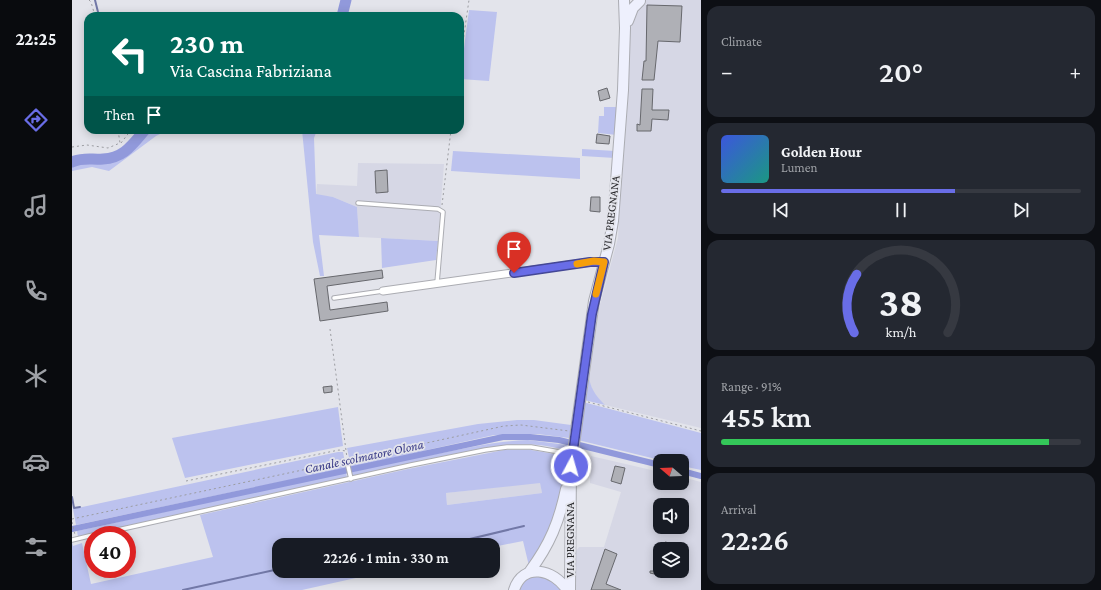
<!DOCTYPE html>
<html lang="en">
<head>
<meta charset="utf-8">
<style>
	body { margin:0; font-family:"Crimson Pro",serif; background:#242831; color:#f1f3f6; height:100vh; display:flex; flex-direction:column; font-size:15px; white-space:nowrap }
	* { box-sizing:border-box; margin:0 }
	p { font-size:13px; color:#9ea1a6 }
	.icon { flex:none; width:22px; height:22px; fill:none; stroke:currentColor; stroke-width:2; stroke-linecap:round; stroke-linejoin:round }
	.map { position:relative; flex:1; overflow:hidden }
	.panel { display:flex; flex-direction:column; gap:6px; padding:6px; background:#0d0f14; width:400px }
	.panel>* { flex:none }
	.banner { position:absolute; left:12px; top:12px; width:380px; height:122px; border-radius:12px; box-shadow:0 2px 10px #0003; background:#00695c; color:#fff; overflow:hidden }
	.needle { width:26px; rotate:289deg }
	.tools { position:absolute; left:581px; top:454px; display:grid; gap:8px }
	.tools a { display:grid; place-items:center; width:36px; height:36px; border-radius:8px; background:#171b24; box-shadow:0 2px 10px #0003; font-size:20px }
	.speed { position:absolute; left:12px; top:526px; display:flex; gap:8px; font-size:20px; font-weight:700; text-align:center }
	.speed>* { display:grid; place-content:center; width:52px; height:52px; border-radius:50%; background:#171b24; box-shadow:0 2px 10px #0003; line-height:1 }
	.speed .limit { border:6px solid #d22; background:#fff; color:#111 }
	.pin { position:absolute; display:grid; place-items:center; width:34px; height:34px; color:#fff; margin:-41px -17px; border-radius:50% 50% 50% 0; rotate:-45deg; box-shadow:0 0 4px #0007 }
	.pin .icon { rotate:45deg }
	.me { position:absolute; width:44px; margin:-22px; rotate:6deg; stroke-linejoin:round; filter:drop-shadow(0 0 3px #0008) }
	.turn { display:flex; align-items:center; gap:14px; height:84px; padding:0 20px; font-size:18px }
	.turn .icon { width:52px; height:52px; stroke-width:2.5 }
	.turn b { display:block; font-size:28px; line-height:34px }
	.then { display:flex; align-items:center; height:38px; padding:0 20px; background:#0003; gap:8px; font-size:15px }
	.big { font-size:30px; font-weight:600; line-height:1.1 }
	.panel .widget { flex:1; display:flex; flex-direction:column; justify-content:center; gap:6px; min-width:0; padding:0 14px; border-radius:12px; background:#242831 }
	.panel .dial { align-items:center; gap:0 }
	.dial svg { height:104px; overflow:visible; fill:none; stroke:#363941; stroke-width:7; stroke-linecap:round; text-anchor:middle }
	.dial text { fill:#f1f3f6; stroke:none }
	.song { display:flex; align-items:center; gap:12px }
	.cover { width:48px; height:48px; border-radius:6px; background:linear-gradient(135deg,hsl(230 70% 55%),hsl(170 70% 35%)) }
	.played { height:4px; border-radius:2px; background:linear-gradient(90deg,#696de7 65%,#363941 65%) }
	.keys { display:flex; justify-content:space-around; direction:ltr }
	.heat { display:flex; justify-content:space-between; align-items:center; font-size:22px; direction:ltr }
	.charge { height:6px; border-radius:3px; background:linear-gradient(90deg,#34c759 91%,#363941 0) }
	.trip { position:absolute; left:200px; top:538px; width:228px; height:40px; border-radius:12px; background:#171b24; box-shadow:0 2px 10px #0003; font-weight:600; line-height:40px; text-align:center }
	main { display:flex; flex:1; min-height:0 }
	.tab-bar { display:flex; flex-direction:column; width:72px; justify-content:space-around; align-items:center; background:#090b0e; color:#9ea1a6 }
	.tab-bar .icon { width:28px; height:28px }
	.tab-bar .selected { color:#696de7 }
	.tab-bar b { font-size:18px; color:#f1f3f6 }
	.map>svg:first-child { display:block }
	.built { fill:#d6d7e5; fill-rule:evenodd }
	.green { fill:#bcc2ee; fill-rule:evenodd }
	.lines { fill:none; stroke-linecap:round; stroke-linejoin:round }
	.stream { stroke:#7278a7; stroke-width:2 }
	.canal { stroke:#9199db; stroke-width:6 }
	.river { stroke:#9199db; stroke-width:11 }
	.building { fill:#afb0b6; stroke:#67686d }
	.lane-casing { stroke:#abacb2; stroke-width:5.5 }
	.street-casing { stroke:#abacb2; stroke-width:9 }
	.secondary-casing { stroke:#abacb2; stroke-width:12 }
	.path { stroke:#9b9ca1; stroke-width:1; stroke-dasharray:2 3; stroke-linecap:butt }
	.lane { stroke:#fff; stroke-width:3.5 }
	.street { stroke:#fff; stroke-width:7 }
	.secondary { stroke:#eef0fd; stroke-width:10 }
	.route-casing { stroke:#444796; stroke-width:10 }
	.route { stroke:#696de7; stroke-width:7 }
	.slow { stroke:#f59e0b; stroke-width:7 }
	.labels { text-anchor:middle; stroke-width:3.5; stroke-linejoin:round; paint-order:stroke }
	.street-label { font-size:12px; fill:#2b2b2e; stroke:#e3e4eb }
	.water-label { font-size:13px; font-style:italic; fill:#383987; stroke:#e3e4eb }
</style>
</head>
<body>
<main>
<nav class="tab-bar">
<b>22:25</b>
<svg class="icon selected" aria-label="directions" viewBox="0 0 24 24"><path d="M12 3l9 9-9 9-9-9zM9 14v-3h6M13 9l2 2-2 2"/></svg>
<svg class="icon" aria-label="music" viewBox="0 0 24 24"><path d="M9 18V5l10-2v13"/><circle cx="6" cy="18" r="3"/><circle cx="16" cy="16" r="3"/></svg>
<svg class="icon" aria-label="phone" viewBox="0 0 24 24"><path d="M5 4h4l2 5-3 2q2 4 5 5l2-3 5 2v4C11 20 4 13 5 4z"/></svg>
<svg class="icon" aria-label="climate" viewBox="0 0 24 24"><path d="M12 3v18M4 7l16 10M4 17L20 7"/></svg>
<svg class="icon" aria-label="car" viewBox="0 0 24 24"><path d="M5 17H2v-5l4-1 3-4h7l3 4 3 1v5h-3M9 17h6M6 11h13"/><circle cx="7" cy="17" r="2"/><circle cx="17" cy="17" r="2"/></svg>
<svg class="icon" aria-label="filters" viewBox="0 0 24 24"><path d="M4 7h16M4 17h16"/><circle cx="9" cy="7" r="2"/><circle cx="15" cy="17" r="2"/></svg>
</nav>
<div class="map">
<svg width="629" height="590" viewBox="0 0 629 590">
	<rect width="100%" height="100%" fill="#e3e4eb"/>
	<g class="built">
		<polygon points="574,0 629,0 629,428 533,405 522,394 517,381 527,308 546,238 557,24 567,5"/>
		<polygon points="286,163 372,164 366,241 287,237 285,207 261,197 244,195 245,184 285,186"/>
		<path d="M519 456 588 472V483H610V477L629 482V590H503L502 554 507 547H532L549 492 518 483ZM588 505H610V527H588ZM588 549H610V571H588Z"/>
		<polygon points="468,482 470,493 375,505 374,493"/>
	</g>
	<g class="green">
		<polygon points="397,10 425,12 417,81 388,79"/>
		<polygon points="532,107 546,107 545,135 526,133 527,116 532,116"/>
		<path d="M81 130H96L84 136 37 171 20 167 0 171V165C16 160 31 165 46 160 62 155 67 139 81 130Z"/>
		<polygon points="230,130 245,130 242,138 244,194 261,197 285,207 287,237 247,235 252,276 248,276 241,242"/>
		<polygon points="510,149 543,151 543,158 510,156"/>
		<polygon points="381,151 508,158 508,179 379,171"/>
		<polygon points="309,238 366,241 364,260 310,268"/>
		<path d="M517 374C517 387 524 396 533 405L512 400Z"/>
		<polygon points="511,402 629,433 629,470 610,466 610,461 592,461 506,440"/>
		<polygon points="266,407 271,446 113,478 100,438"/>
		<polygon points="445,420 462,420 499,425 497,438 466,434 422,435 279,467 275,448 406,424"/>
		<path d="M456 440 495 445V451C458 438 419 447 382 454 348 461 314 468 280 477V472C308 465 336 459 364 454 395 448 424 441 456 440Z"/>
		<path d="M432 450H459L494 456 486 510 479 532 457 566 451 541 421 547V545H207V571H315L230 590H0V542L1 546 10 543 19 584 141 557 128 515 336 469ZM468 483 470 493 375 505 374 493Z"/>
		<polygon points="266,452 271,452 274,468 4,525 1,509"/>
		<polygon points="274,472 275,478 6,537 5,531"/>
		<polygon points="467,575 481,580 489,590 446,590 452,580"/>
	</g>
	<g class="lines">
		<g class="stream">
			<polyline points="23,0 27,16"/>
			<polyline points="0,497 2,508 8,507"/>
			<polyline points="318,545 360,540 381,543 452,526"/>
			<polyline points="111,590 207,569"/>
		</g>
		<g class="canal">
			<polyline points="610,471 629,476"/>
			<polyline points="0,529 431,437 458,437 487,440 588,465"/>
		</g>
		<g class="river">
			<polyline points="270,16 274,0"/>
			<path d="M0 162C11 157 20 160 31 159 52 158 60 145 73 130"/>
		</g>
	</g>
	<g class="building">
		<polygon points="575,5 610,6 608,42 586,41 582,80 570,80 572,61 574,61"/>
		<polygon points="535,88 538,98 528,101 526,91"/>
		<polygon points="570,89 581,89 580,110 597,110 596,120 580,119 579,131 565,131 565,124 568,125"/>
		<polygon points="525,134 538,136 537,144 524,143"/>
		<polygon points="315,170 316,192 304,193 303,171"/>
		<polygon points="519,197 528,197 528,212 518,211"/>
		<polygon points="310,270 311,278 255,286 258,310 315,302 316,311 248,321 242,279"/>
		<polygon points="260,386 260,392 252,393 251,387"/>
		<polygon points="543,466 553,468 549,484 539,481"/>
		<polygon points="593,542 603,544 602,549 591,549"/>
		<polygon points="533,549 545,554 534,584 549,590 519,590"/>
		<polygon points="578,571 597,571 595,577 578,573"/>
	</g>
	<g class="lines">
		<defs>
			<g id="lane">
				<polyline points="286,203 366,209 371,212 365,283"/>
				<polyline points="262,298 311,291"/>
				<polyline points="275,462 279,479"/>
				<polyline points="23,535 339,465 413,450 435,447 459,447 499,454"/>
				<polyline points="0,540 21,535"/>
			</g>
			<polyline id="street" points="311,291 518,262 532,262"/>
			<g id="secondary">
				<polyline points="556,21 561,8 568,1"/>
				<path d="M458 571C478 544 487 522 494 489"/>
				<path d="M442 590C451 562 482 569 495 590"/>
				<polyline points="498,590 499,466 522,301 537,244 541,221 551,90 553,28 552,0"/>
			</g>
		</defs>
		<use href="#lane" class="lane-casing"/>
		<use href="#street" class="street-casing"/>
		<use href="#secondary" class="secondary-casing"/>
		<g class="path">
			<polyline points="17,0 19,2 23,16"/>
			<polyline points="388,62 397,0"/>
			<polyline points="52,130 53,135"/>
			<polyline points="49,143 59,130"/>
			<polyline points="0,147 15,145 36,148 48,143 46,130"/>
			<polyline points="370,205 379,130"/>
			<polyline points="258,329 275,458"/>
			<polyline points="516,402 629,431"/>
			<polyline points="277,458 295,456 432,426 449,425 497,431"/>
			<polyline points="114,481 267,450 274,451"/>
			<polyline points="0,519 254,465 271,459"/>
			<polyline points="0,522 3,535"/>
		</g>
		<use href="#lane" class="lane"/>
		<use href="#street" class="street"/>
		<use href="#secondary" class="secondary"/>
	</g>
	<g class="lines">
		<defs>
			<polyline id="route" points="442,273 518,262 532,262 520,314 499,466"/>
		</defs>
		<use href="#route" class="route-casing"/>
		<use href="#route" class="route"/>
		<polyline class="slow" points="505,264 522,261 532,262 524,294"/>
	</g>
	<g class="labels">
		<g class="street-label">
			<text transform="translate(539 213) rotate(-83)" y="4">VIA PREGNANA</text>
			<text transform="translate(498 540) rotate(-90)" y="4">VIA PREGNANA</text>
		</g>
		<g class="water-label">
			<text transform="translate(292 456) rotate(-12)" y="5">Canale scolmatore Olona</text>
		</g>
	</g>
</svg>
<div class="tools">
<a><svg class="needle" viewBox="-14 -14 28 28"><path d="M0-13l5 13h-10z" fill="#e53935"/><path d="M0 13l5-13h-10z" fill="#9ea1a6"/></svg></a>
<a><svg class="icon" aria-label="sound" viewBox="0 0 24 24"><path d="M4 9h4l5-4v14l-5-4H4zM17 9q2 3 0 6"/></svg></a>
<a><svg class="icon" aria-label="layers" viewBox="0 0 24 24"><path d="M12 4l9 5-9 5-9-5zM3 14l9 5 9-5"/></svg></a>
</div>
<div class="speed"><div class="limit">40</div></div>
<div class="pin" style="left:442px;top:273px;background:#d93025"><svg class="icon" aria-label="arrive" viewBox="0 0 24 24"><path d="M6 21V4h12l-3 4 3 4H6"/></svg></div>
<svg class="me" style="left:499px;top:466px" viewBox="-20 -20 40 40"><circle r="17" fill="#696de7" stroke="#fff" stroke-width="3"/><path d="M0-11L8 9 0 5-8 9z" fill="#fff"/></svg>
<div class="trip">22:26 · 1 min · 330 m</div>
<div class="banner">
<div class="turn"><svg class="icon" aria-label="left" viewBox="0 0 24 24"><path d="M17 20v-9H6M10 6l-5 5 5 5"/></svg><div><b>230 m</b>Via Cascina Fabriziana</div></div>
<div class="then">Then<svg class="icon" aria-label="arrive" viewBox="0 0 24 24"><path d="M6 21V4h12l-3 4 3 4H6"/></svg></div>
</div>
</div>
<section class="panel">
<div class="widget"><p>Climate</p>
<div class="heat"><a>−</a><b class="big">20°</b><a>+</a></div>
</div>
<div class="widget">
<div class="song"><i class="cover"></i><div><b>Golden Hour</b><p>Lumen</p></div></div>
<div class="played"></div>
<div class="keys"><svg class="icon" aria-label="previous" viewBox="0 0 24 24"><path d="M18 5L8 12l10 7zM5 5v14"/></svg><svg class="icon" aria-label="pause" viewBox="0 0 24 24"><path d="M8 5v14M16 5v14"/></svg><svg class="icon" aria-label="next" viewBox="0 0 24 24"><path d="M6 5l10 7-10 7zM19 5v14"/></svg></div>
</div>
<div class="widget dial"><svg viewBox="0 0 100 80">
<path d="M14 69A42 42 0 1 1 86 69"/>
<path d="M14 69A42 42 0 0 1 16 24" stroke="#696de7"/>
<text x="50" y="56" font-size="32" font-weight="700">38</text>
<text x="50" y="72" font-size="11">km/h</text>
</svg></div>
<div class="widget"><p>Range · 91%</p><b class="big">455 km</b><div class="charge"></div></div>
<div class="widget"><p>Arrival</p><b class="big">22:26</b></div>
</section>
</main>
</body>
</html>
